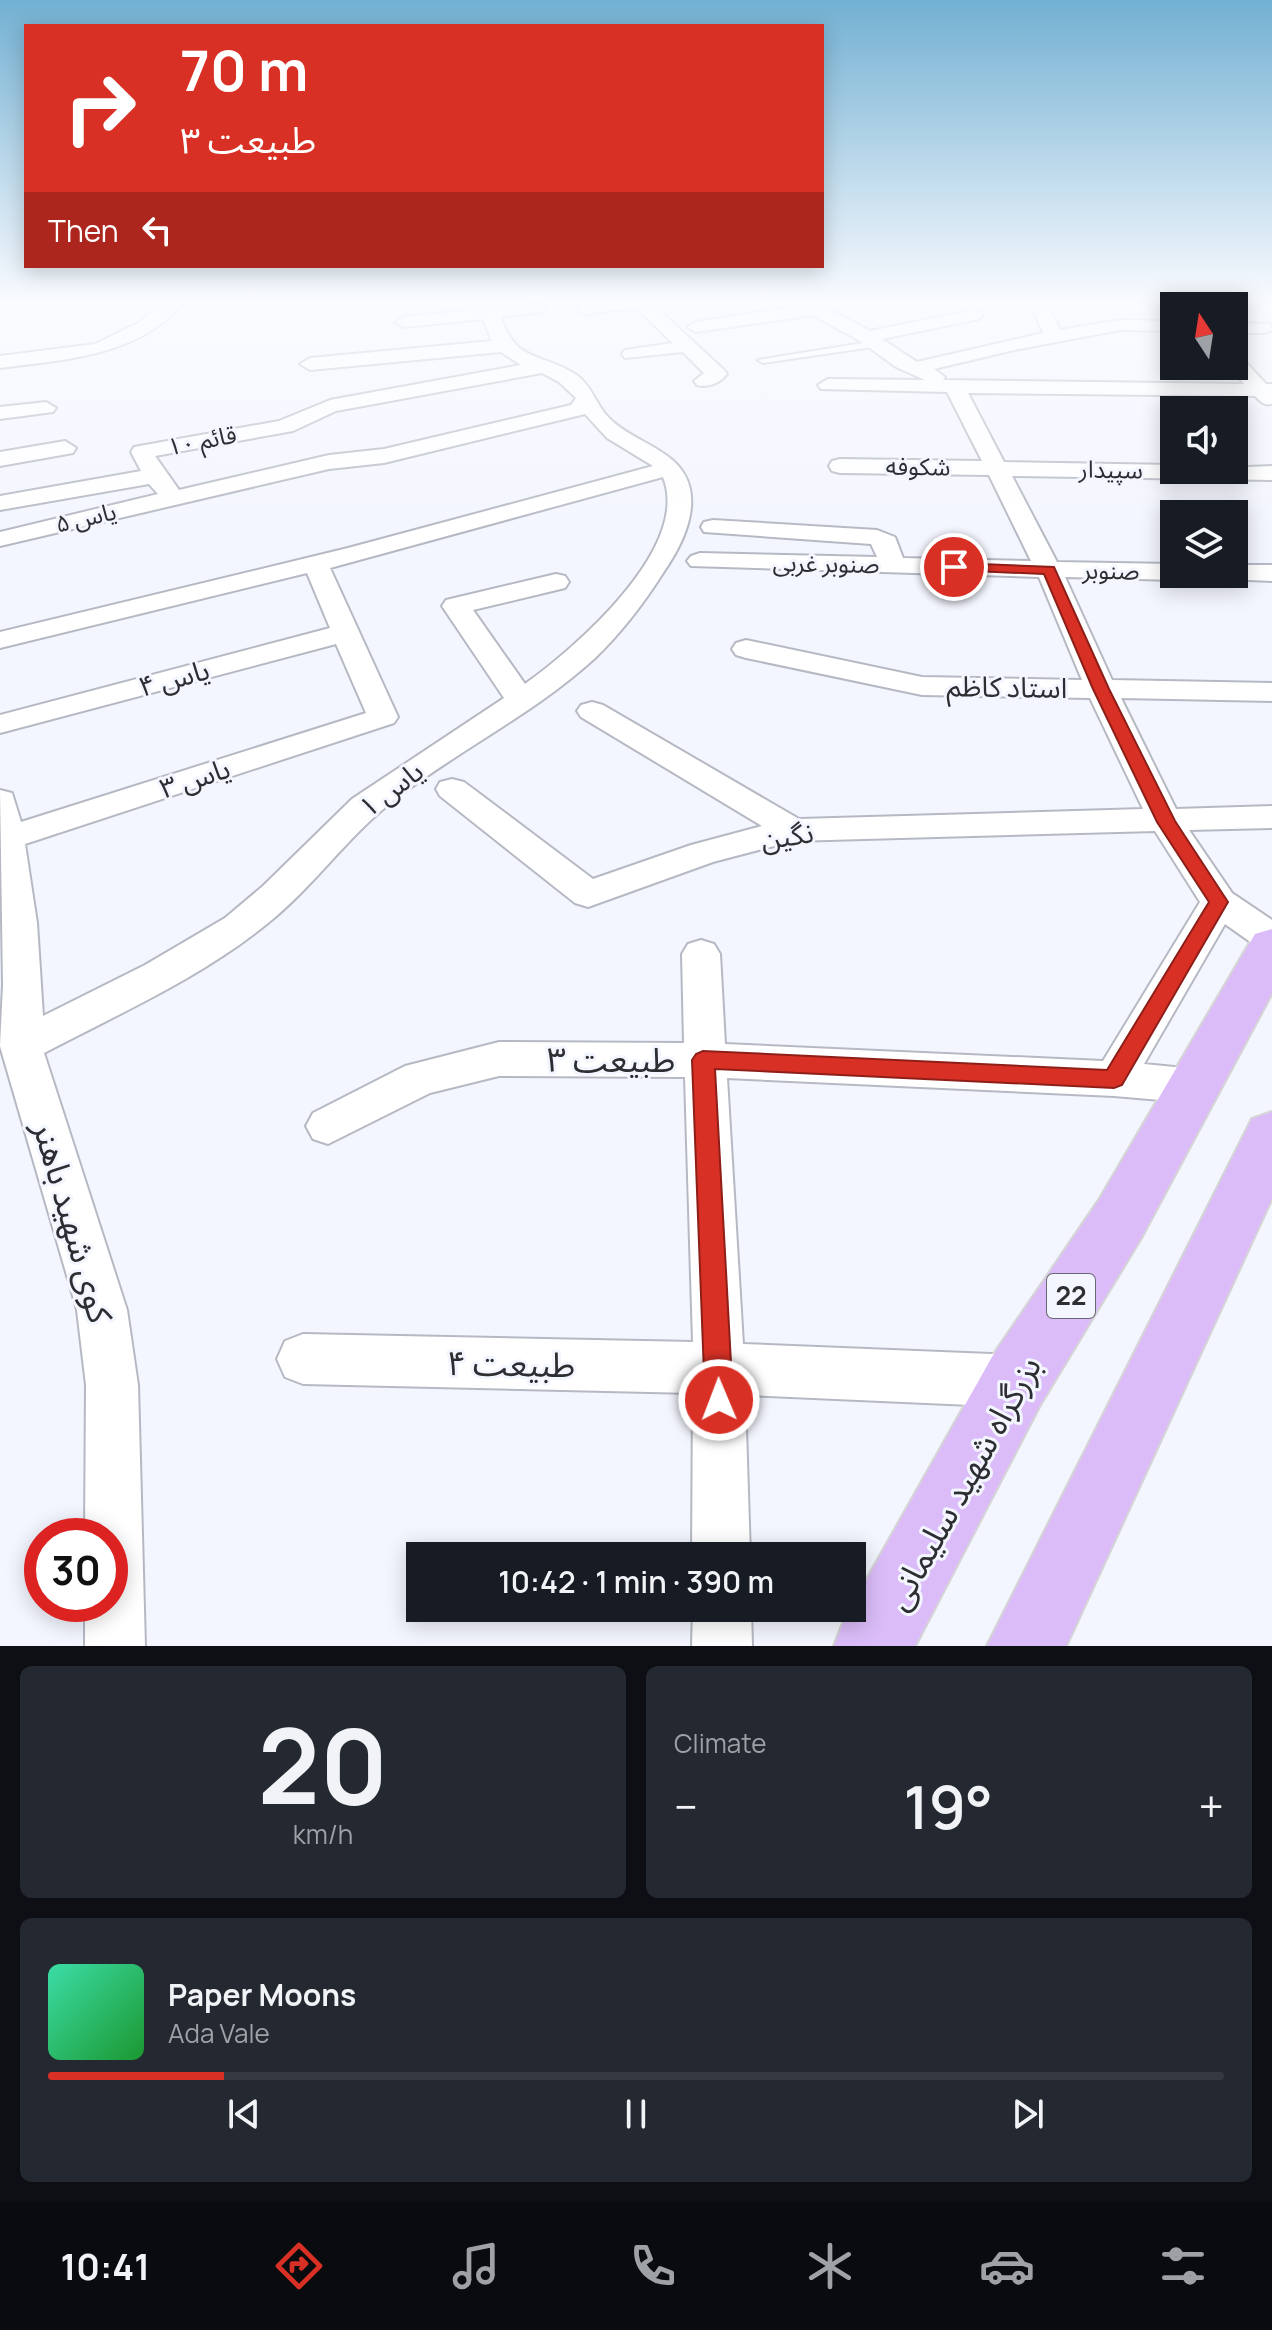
<!DOCTYPE html>
<html lang="en">
<head>
<meta charset="utf-8">
<style>
	body { margin:0; font-family:Manrope,"Noto Sans Arabic",sans-serif; background:#242831; color:#f1f3f6; height:100vh; display:flex; flex-direction:column; font-size:30px; white-space:nowrap }
	* { box-sizing:border-box; margin:0 }
	p { font-size:26px; color:#9ea1a6 }
	.icon { flex:none; width:44px; height:44px; fill:none; stroke:currentColor; stroke-width:2; stroke-linecap:round; stroke-linejoin:round }
	.map { position:relative; height:1646px; overflow:hidden }
	.drawer { display:flex; flex-direction:column; gap:20px; padding:20px; background:#0d0f14; flex:1 }
	.drawer>* { flex:none }
	.hud { position:absolute; left:24px; top:24px; width:800px; height:244px; border-radius:0px; box-shadow:0 4px 20px #0003; background:#d93025; color:#fff; overflow:hidden }
	.needle { width:52px; rotate:348deg }
	.buttons { position:absolute; left:1160px; top:292px; display:grid; gap:16px }
	.buttons a { display:grid; place-items:center; width:88px; height:88px; border-radius:0px; background:#171b24; box-shadow:0 4px 20px #0003; font-size:40px }
	.speed { position:absolute; left:24px; top:1518px; display:flex; gap:16px; font-size:40px; font-weight:700; text-align:center }
	.speed>* { display:grid; place-content:center; width:104px; height:104px; border-radius:50%; background:#171b24; box-shadow:0 4px 20px #0003; line-height:1 }
	.speed .limit { border:12px solid #d22; background:#fff; color:#111 }
	.pin { position:absolute; display:grid; place-items:center; width:68px; height:68px; color:#fff; margin:-34px; border:4px solid #fff; border-radius:50%; box-shadow:0 2px 8px #0007 }
	.me { position:absolute; width:88px; margin:-44px; rotate:359deg; stroke-linejoin:round; filter:drop-shadow(0 0 6px #0008) }
	.turn { display:flex; align-items:center; gap:28px; height:168px; padding:0 24px; font-size:36px }
	.turn .icon { width:104px; height:104px; stroke-width:2.5 }
	.turn b { display:block; font-size:56px; line-height:68px }
	.then { display:flex; align-items:center; height:76px; padding:0 24px; background:#0003; gap:16px; font-size:30px }
	.big { font-size:60px; font-weight:600; line-height:1.1 }
	.drawer .tile { flex:1; display:flex; flex-direction:column; justify-content:center; gap:12px; min-width:0; padding:0 28px; border-radius:12px; background:#242831 }
	.drawer .dial { align-items:center; gap:0 }
	.dial b { font-size:104px; line-height:1 }
	.song { display:flex; align-items:center; gap:24px }
	.cover { width:96px; height:96px; border-radius:12px; background:linear-gradient(135deg,hsl(160 70% 55%),hsl(130 70% 35%)) }
	.played { height:8px; border-radius:4px; background:linear-gradient(90deg,#d93025 15%,#363941 15%) }
	.keys { display:flex; justify-content:space-around; direction:ltr }
	.heat { display:flex; justify-content:space-between; align-items:center; font-size:44px; direction:ltr }
	.drawer .tiles { flex:1; display:grid; gap:20px; grid-template-columns:1fr 1fr }
	.tile:last-child { grid-column:span 2 }
	.trip { position:absolute; left:406px; top:1542px; width:460px; height:80px; border-radius:0px; background:#171b24; box-shadow:0 4px 20px #0003; font-weight:600; line-height:80px; text-align:center }
	.dock { display:flex; height:128px; justify-content:space-around; align-items:center; background:#090b0e; color:#9ea1a6 }
	.dock .icon { width:56px; height:56px }
	.dock .active { color:#d93025 }
	.dock b { font-size:36px; color:#f1f3f6 }
	.map>svg:first-child { display:block }
	.lines { fill:none; stroke-linecap:round; stroke-linejoin:round }
	.lane-casing { stroke:#b6b9c3; stroke-width:4 }
	.street-casing { stroke:#b6b9c3; stroke-width:4 }
	.highway-casing { stroke:#d5d5d6; stroke-width:4 }
	.lane { fill:#fff; fill-rule:evenodd }
	.street { fill:#fff; fill-rule:evenodd }
	.highway { fill:#dbbcf8; fill-rule:evenodd }
	.route { fill:#d93025; stroke:#8d1f18; stroke-width:2 }
	.labels { text-anchor:middle; stroke-width:6; stroke-linejoin:round; paint-order:stroke }
	.far-street-label { font-size:24px; fill:#2d2e32; stroke:#f4f6ff }
	.shield { fill:#f4f6ff; stroke:#696a70; stroke-width:2 }
	.shield-label { font-size:26px; font-weight:bold; fill:#2d2e32 }
	.street-label { font-size:28px; fill:#2d2e32; stroke:#f4f6ff }
	.near-street-label { font-size:34px; fill:#2d2e32; stroke:#f4f6ff }
</style>
</head>
<body>
<div class="map">
<svg width="1272" height="1646" viewBox="0 0 1272 1646">
	<rect width="100%" height="100%" fill="#f4f6ff"/>
	<g class="lines">
		<defs>
			<polygon id="lane" points="876,341 880,344 879,346 763,363 758,360"/>
			<g id="street">
				<path d="M167 300H186C139 357 67 359 0 368V356L95 344 140 322Z"/>
				<path d="M472 300H490L495 307 542 304 545 308 542 312 501 317C516 365 544 352 578 376 593 388 597 407 610 419 635 444 682 450 690 489 696 518 679 550 663 573 644 603 621 633 595 658 534 714 458 750 393 801 347 837 314 886 268 923 201 978 120 1013 44 1053L127 1310 138 1385 145 1646H85V1604H110V1536H85L86 1385 77 1310 0 1046 3 985 0 790 12 793 21 822 366 713 336 644 0 733V715L330 628 307 573 0 648V632L348 548 653 466 607 438 585 414 384 463 329 469 0 546V532L158 494 149 484 0 510V496L141 471 131 452 134 447 279 421 330 400 521 365 501 352 310 370 300 364 310 358 492 341 483 319 404 327 395 322 404 317 479 309ZM542 373 559 382 576 398 571 405 384 449 329 455 179 490 155 456 293 431 336 411ZM663 477C692 548 574 649 525 684L473 610 565 588 569 582 565 576 556 574 446 600 442 606 504 698 352 799 263 886 225 918 145 965 43 1016 37 923 25 844 394 723 398 717 330 568Z"/>
				<path d="M618 300H648L724 370 727 374C720 383 708 388 697 385L694 381 704 373 683 352 625 358 622 354 625 350 673 343 636 308 586 314 577 309 586 304Z"/>
				<path d="M792 300H812L870 331 973 310 979 311 982 315 979 319 882 339 917 362 1043 333 1029 300H1045L1060 330 1120 320 1174 321V331L1120 330 1014 350 934 369 945 377 943 380 1244 384 1228 366H1234V355L1241 357 1266 384H1272V404C1264 406 1260 401 1255 396L968 393 1004 462 1174 465V470L1272 466V480L1012 476 1057 562 1174 564V574H1186L1174 580 1065 577 1112 680 1272 683V701L1121 698 1176 809 1272 806V828L1189 830 1232 893 1272 920V952L1259 948 1225 924 1144 1064 1195 1069 1210 1074 1216 1086 1210 1098 1195 1103 1114 1096 727 1078 743 1344 1016 1355 1034 1363 1042 1381 1034 1399 1016 1407 745 1395 750 1556H692L693 1393 303 1384 285 1377 277 1359 285 1341 303 1334 693 1342 685 1077 499 1076 430 1093 328 1144 313 1139 306 1126 313 1113 405 1066 499 1042 684 1043 682 954 688 944 701 940 714 944 720 954 725 1044 1103 1061 1200 902 1155 831 793 841 713 862 588 907 575 903 440 796 436 789 440 782 452 779 464 782 593 879 691 845 762 826 581 717 577 711 581 705 592 702 603 705 799 819 1143 809 1090 698 922 695 746 658 736 655 732 649 736 643 746 640 922 677 1082 680 1039 577 691 566 687 561 691 556 700 553 877 557 871 544 704 532 701 527 704 522 713 520 877 530 895 537 903 558 1031 561 989 475 840 473 832 471 829 466 832 461 840 459 982 461 947 392 821 389 818 385 828 379 925 380 896 367 860 341 813 315 696 332 687 327 696 322 798 306Z"/>
				<polygon points="1234,323 1270,324 1272,330 1264,333 1234,333"/>
				<polygon points="46,402 56,408 53,412 0,419 0,407"/>
				<polygon points="65,441 76,448 73,453 0,466 0,452"/>
				<polygon points="1234,565 1272,565 1272,581 1225,579 1222,574 1234,574"/>
				<polygon points="693,1608 751,1608 752,1646 692,1646"/>
			</g>
			<g id="highway">
				<polygon points="1272,929 1272,993 1141,1238 1040,1405 915,1646 834,1646 845,1618 992,1357 1099,1200 1255,934"/>
				<polygon points="1272,1112 1272,1198 1066,1646 987,1646 1252,1119"/>
			</g>
		</defs>
		<use href="#lane" class="lane-casing"/>
		<use href="#street" class="street-casing"/>
		<use href="#highway" class="highway-casing"/>
		<use href="#lane" class="lane"/>
		<use href="#street" class="street"/>
		<use href="#highway" class="highway"/>
	</g>
	<linearGradient id="sky" x2="0" y2="1"><stop stop-color="#72b0d2"/><stop offset="0.57" stop-color="#fafbff"/><stop offset="1" stop-color="#fafbff" stop-opacity="0"/></linearGradient>
	<rect width="1272" height="530" fill="url(#sky)"/>
	<polygon class="route" points="954,563 1054,567 1109,689 1175,821 1228,902 1122,1085 1114,1088 715,1069 733,1400 729,1410 719,1414 710,1410 705,1400 692,1060 696,1054 703,1051 1107,1070 1209,902 1157,822 1093,689 1044,574 950,570 947,567"/>
	<g class="labels">
		<g class="far-street-label">
			<text transform="translate(202 441) rotate(-11)" y="8">قائم ۱۰</text>
			<text transform="translate(918 467) rotate(1)" y="8">شکوفه</text>
			<text transform="translate(1111 470) rotate(1)" y="8">سپیدار</text>
			<text transform="translate(86 518) rotate(-13)" y="8">یاس ۵</text>
			<text transform="translate(826 564) rotate(1)" y="8">صنوبر غربی</text>
			<text transform="translate(1111 571) rotate(1)" y="8">صنوبر</text>
		</g>
		<rect class="shield" x="1047" y="1274" width="48" height="44" rx="6"/>
		<g class="shield-label">
			<text x="1071" y="1305">22</text>
		</g>
		<g class="street-label">
			<text transform="translate(174 678) rotate(-15)" y="10">یاس ۴</text>
			<text transform="translate(1007 687) rotate(1)" y="10">استاد کاظم</text>
			<text transform="translate(195 778) rotate(-18)" y="10">یاس ۳</text>
			<text transform="translate(391 789) rotate(-37)" y="10">یاس ۱</text>
			<text transform="translate(787 836) rotate(-9)" y="10">نگین</text>
		</g>
		<g class="near-street-label">
			<text x="611" y="1072">طبیعت ٣</text>
			<text transform="translate(73 1222) rotate(74)" y="12">کوی شهید باهنر</text>
			<text transform="translate(511 1364) rotate(1)" y="12">طبیعت ۴</text>
			<text transform="translate(963 1483) rotate(-61)" y="12">بزرگراه شهید سلیمانی</text>
		</g>
	</g>
</svg>
<div class="buttons">
<a><svg class="needle" viewBox="-14 -14 28 28"><path d="M0-13l5 13h-10z" fill="#e53935"/><path d="M0 13l5-13h-10z" fill="#9ea1a6"/></svg></a>
<a><svg class="icon" aria-label="sound" viewBox="0 0 24 24"><path d="M4 9h4l5-4v14l-5-4H4zM17 9q2 3 0 6"/></svg></a>
<a><svg class="icon" aria-label="layers" viewBox="0 0 24 24"><path d="M12 4l9 5-9 5-9-5zM3 14l9 5 9-5"/></svg></a>
</div>
<div class="speed"><div class="limit">30</div></div>
<div class="pin" style="left:954px;top:567px;background:#d93025"><svg class="icon" aria-label="arrive" viewBox="0 0 24 24"><path d="M6 21V4h12l-3 4 3 4H6"/></svg></div>
<svg class="me" style="left:719px;top:1400px" viewBox="-20 -20 40 40"><circle r="17" fill="#d93025" stroke="#fff" stroke-width="3"/><path d="M0-11L8 9 0 5-8 9z" fill="#fff"/></svg>
<div class="trip">10:42 · 1 min · 390 m</div>
<div class="hud">
<div class="turn"><svg class="icon" aria-label="right" viewBox="0 0 24 24"><path d="M7 20v-9h11M14 6l5 5-5 5"/></svg><div><b>70 m</b>طبیعت ٣</div></div>
<div class="then">Then<svg class="icon" aria-label="left" viewBox="0 0 24 24"><path d="M17 20v-9H6M10 6l-5 5 5 5"/></svg></div>
</div>
</div>
<section class="drawer">
<div class="tiles">
<div class="tile dial"><b>20</b><p>km/h</p></div>
<div class="tile"><p>Climate</p>
<div class="heat"><a>−</a><b class="big">19°</b><a>+</a></div>
</div>
<div class="tile">
<div class="song"><i class="cover"></i><div><b>Paper Moons</b><p>Ada Vale</p></div></div>
<div class="played"></div>
<div class="keys"><svg class="icon" aria-label="previous" viewBox="0 0 24 24"><path d="M18 5L8 12l10 7zM5 5v14"/></svg><svg class="icon" aria-label="pause" viewBox="0 0 24 24"><path d="M8 5v14M16 5v14"/></svg><svg class="icon" aria-label="next" viewBox="0 0 24 24"><path d="M6 5l10 7-10 7zM19 5v14"/></svg></div>
</div>
</div>
</section>
<nav class="dock">
<b>10:41</b>
<svg class="icon active" aria-label="directions" viewBox="0 0 24 24"><path d="M12 3l9 9-9 9-9-9zM9 14v-3h6M13 9l2 2-2 2"/></svg>
<svg class="icon" aria-label="music" viewBox="0 0 24 24"><path d="M9 18V5l10-2v13"/><circle cx="6" cy="18" r="3"/><circle cx="16" cy="16" r="3"/></svg>
<svg class="icon" aria-label="phone" viewBox="0 0 24 24"><path d="M5 4h4l2 5-3 2q2 4 5 5l2-3 5 2v4C11 20 4 13 5 4z"/></svg>
<svg class="icon" aria-label="climate" viewBox="0 0 24 24"><path d="M12 3v18M4 7l16 10M4 17L20 7"/></svg>
<svg class="icon" aria-label="car" viewBox="0 0 24 24"><path d="M5 17H2v-5l4-1 3-4h7l3 4 3 1v5h-3M9 17h6M6 11h13"/><circle cx="7" cy="17" r="2"/><circle cx="17" cy="17" r="2"/></svg>
<svg class="icon" aria-label="filters" viewBox="0 0 24 24"><path d="M4 7h16M4 17h16"/><circle cx="9" cy="7" r="2"/><circle cx="15" cy="17" r="2"/></svg>
</nav>
</body>
</html>
